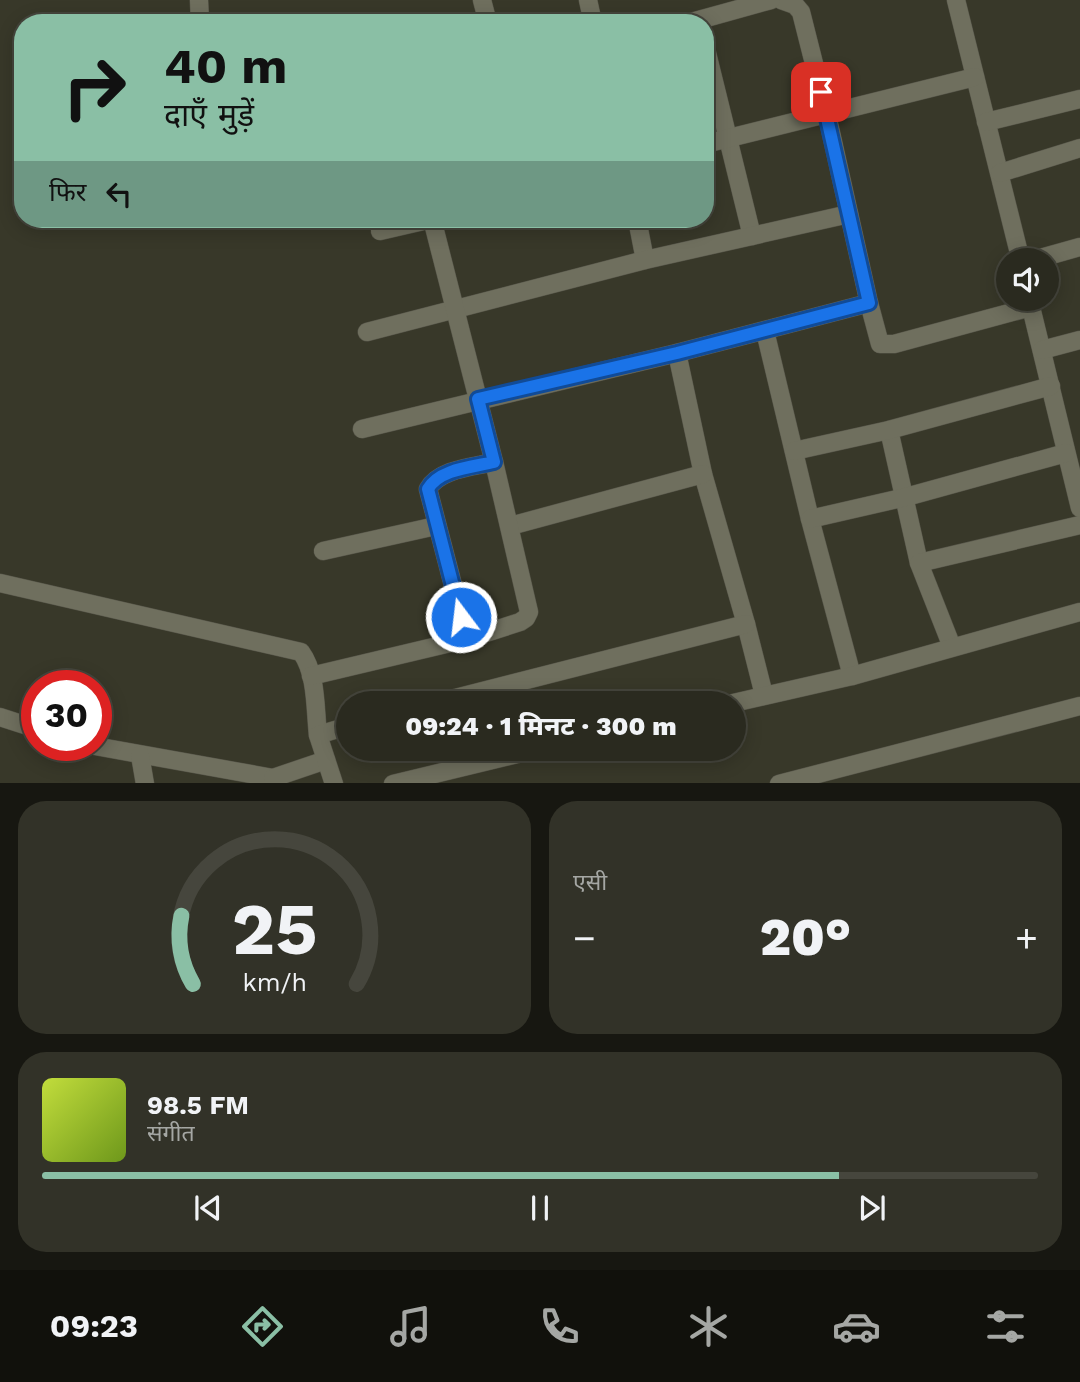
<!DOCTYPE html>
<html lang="hi">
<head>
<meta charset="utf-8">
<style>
	body { margin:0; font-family:"Work Sans","Noto Sans Devanagari",sans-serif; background:#323228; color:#f1f3f6; height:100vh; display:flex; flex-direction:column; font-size:26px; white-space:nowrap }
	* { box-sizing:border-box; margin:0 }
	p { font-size:23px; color:#a5a7a4 }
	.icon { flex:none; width:38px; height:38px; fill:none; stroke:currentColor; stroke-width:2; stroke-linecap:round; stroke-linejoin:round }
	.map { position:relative; height:783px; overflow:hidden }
	.sheet { display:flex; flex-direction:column; gap:18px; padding:18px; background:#171711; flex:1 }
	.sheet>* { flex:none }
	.banner { position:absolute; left:14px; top:14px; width:700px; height:214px; border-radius:28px; box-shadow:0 4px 18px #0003,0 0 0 2px #46463d; background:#8abfa5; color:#111; overflow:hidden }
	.tools { position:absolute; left:996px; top:248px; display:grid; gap:14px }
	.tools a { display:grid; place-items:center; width:63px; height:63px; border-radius:50%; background:#2a2a1f; box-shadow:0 4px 18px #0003,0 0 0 2px #46463d; font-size:35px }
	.speed { position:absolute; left:21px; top:670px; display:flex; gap:14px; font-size:35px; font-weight:700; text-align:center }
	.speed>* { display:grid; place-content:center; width:91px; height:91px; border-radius:50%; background:#2a2a1f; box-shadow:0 4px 18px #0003,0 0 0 2px #46463d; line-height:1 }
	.speed .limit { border:10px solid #d22; background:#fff; color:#111 }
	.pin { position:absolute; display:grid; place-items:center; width:60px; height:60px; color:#fff; margin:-30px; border-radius:14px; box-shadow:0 4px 10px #0006 }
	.me { position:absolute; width:77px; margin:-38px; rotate:345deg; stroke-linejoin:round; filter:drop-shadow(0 0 5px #0008) }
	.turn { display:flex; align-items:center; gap:24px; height:147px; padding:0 35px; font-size:32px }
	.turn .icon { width:91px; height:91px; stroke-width:2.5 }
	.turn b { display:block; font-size:49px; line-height:60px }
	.then { display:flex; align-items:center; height:66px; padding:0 35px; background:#0003; gap:14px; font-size:26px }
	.big { font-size:52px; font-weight:800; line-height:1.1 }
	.sheet .card { flex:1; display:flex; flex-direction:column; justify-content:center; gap:10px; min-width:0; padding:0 24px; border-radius:28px; background:#323228 }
	.sheet .dial { align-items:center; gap:0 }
	.dial svg { height:182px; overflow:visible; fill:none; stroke:#46463d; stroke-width:7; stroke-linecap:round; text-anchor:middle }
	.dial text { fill:#f1f3f6; stroke:none }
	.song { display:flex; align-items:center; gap:21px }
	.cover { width:84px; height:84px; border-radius:10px; background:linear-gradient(135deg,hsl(70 70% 55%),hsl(80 70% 35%)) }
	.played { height:7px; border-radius:4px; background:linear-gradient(90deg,#8abfa5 80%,#46463d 80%) }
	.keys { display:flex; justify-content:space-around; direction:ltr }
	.heat { display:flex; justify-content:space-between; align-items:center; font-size:38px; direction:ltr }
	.sheet .tiles { flex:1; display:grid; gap:18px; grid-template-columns:1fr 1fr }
	.card:last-child { grid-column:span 2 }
	.trip { position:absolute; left:336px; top:691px; width:410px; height:70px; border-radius:35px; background:#2a2a1f; box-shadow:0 4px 18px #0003,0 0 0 2px #46463d; font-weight:800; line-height:70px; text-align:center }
	.tabs { display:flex; height:112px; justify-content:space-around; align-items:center; background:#11110c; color:#a5a7a4 }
	.tabs .icon { width:49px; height:49px }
	.tabs .on { color:#8abfa5 }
	.tabs b { font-size:32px; color:#f1f3f6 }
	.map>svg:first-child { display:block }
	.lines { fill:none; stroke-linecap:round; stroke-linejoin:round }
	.street-casing { stroke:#57564a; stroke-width:19 }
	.street { stroke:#6f6f5e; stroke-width:18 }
	.route-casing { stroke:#114b97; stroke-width:18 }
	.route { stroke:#1a73e8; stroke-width:12 }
</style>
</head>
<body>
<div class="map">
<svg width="1080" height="784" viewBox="0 0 1080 784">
	<rect width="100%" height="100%" fill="#383829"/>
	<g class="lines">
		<defs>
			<g id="street">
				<polyline points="199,0 200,23"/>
				<polyline points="482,0 488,23"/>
				<polyline points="588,0 593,23"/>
				<polyline points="781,0 795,5 801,12 827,115 869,303 880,344 894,344 1031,307"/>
				<polyline points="956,0 1021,261"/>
				<polyline points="688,23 771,0"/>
				<polyline points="705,45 752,236"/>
				<polyline points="986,122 1080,99"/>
				<polyline points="705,144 975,77"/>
				<polyline points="1000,173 1080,148"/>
				<polyline points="637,219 645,260"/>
				<polyline points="380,231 432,219"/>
				<polyline points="1030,261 1080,247"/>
				<polyline points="1029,299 1080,508"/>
				<polyline points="765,331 810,519 852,676"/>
				<polyline points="367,332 645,260 849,214"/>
				<polyline points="1042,350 1080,340"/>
				<polyline points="677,353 703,474 746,624 764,695"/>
				<polyline points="362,429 677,353 869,303"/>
				<polyline points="889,430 919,563"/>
				<polyline points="794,451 889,430 1051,386"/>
				<polyline points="810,519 906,497 1066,453"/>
				<polyline points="510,526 703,474"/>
				<polyline points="323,551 436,526"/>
				<path d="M0 583 301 652C317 674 315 709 318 735"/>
				<path d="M467 639 428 489C439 469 473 467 494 462"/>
				<polyline points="952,647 919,563 1080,525"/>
				<polyline points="311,676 467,639 520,622 526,618 529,612 494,462 432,219"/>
				<polyline points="432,704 746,624"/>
				<polyline points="729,704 852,676 1080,612"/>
				<polyline points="0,717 37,729"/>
				<polyline points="95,746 273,778 278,784"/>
				<polyline points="140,755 145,784"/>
				<polyline points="273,778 326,760"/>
				<polyline points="334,784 318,735 348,726"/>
				<polyline points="393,784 538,749"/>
				<polyline points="779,784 1080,706"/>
			</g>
		</defs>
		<use href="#street" class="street-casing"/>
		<use href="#street" class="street"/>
	</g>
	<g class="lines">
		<defs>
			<path id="route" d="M461 617 428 489C439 469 473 467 494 462L478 399 677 353 869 303 821 92"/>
		</defs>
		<use href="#route" class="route-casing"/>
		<use href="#route" class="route"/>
	</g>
</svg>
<div class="tools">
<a><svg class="icon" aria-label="sound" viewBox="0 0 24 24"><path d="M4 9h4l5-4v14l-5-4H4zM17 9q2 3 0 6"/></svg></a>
</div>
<div class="speed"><div class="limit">30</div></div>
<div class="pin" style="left:821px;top:92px;background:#d93025"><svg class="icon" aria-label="arrive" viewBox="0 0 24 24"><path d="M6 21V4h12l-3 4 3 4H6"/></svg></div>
<svg class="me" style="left:461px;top:617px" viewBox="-20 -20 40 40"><circle r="17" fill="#1a73e8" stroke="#fff" stroke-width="3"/><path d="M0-11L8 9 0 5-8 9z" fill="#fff"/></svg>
<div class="trip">09:24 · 1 मिनट · 300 m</div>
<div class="banner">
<div class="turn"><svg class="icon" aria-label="right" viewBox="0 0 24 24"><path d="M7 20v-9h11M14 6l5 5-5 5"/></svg><div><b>40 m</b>दाएँ मुड़ें</div></div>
<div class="then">फिर<svg class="icon" aria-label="left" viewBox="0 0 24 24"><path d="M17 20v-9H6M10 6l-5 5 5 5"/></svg></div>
</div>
</div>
<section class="sheet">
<div class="tiles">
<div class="card dial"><svg viewBox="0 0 100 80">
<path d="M14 69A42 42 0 1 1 86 69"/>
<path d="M14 69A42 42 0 0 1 9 39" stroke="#8abfa5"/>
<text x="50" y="56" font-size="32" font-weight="700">25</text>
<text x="50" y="72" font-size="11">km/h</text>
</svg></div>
<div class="card"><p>एसी</p>
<div class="heat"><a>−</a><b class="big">20°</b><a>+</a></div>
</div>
<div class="card">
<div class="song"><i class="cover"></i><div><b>98.5 FM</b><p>संगीत</p></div></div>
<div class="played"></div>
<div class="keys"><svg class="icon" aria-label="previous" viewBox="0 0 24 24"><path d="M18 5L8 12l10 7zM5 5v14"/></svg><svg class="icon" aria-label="pause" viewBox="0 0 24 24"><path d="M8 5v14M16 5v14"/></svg><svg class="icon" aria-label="next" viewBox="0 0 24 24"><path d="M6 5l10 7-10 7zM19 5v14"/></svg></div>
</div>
</div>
</section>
<nav class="tabs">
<b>09:23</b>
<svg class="icon on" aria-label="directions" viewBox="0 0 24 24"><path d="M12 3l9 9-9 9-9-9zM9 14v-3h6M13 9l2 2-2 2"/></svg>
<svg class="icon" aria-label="music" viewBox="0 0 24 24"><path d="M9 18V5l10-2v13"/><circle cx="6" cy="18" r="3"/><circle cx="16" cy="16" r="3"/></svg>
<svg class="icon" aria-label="phone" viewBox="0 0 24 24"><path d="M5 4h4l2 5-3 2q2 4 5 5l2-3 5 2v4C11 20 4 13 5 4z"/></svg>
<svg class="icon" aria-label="climate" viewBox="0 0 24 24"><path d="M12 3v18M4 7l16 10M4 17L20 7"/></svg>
<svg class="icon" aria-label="car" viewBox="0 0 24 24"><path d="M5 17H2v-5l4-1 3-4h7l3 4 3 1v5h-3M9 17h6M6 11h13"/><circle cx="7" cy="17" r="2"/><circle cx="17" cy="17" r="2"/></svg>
<svg class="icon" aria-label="filters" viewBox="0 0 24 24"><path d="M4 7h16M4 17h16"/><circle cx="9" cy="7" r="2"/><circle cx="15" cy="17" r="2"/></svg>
</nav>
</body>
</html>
